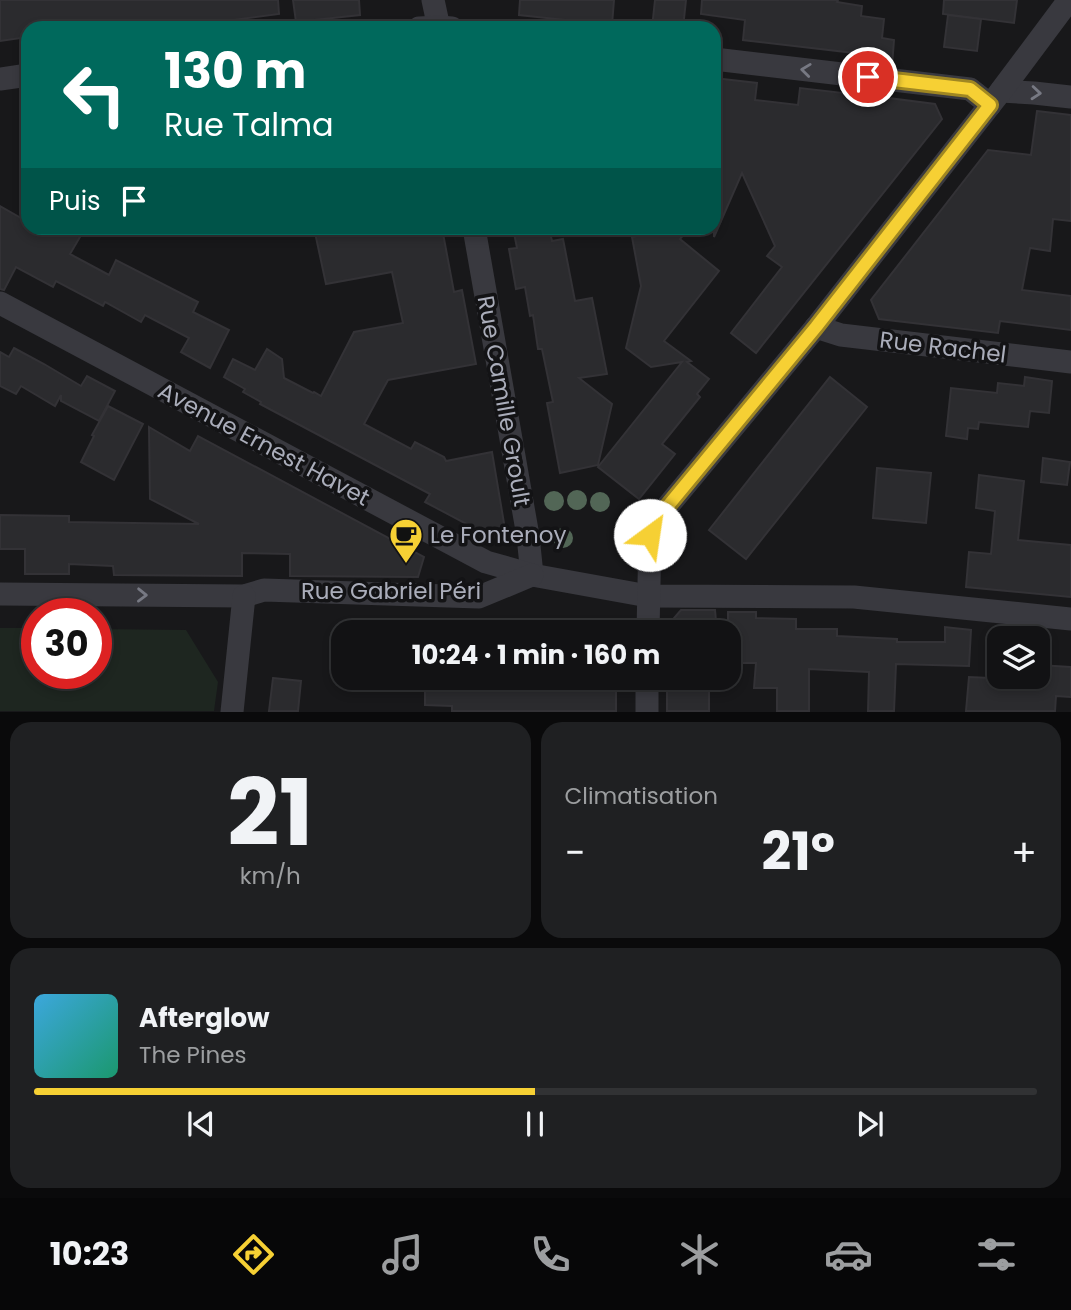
<!DOCTYPE html>
<html lang="fr">
<head>
<meta charset="utf-8">
<style>
	body { margin:0; font-family:Poppins,sans-serif; background:#1f2022; color:#f1f3f6; height:100vh; display:flex; flex-direction:column; font-size:26px; white-space:nowrap }
	* { box-sizing:border-box; margin:0 }
	p { font-size:23px; color:#9c9ea0 }
	.icon { flex:none; width:38px; height:38px; fill:none; stroke:currentColor; stroke-width:2; stroke-linecap:round; stroke-linejoin:round }
	.map { position:relative; height:712px; overflow:hidden }
	.side { display:flex; flex-direction:column; gap:10px; padding:10px; background:#0a0a0b; flex:1 }
	.side>* { flex:none }
	.top-card { position:absolute; left:21px; top:21px; width:700px; height:214px; border-radius:21px; box-shadow:0 4px 10px #0003,0 0 0 2px #313234; background:#00695c; color:#fff; overflow:hidden }
	.controls { position:absolute; left:987px; top:626px; display:grid; gap:14px }
	.controls a { display:grid; place-items:center; width:63px; height:63px; border-radius:14px; background:#121214; box-shadow:0 4px 10px #0003,0 0 0 2px #313234; font-size:35px }
	.speed { position:absolute; left:21px; top:598px; display:flex; gap:14px; font-size:35px; font-weight:700; text-align:center }
	.speed>* { display:grid; place-content:center; width:91px; height:91px; border-radius:50%; background:#121214; box-shadow:0 4px 10px #0003,0 0 0 2px #313234; line-height:1 }
	.speed .limit { border:10px solid #d22; background:#fff; color:#111 }
	.pin { position:absolute; display:grid; place-items:center; width:60px; height:60px; color:#fff; margin:-30px; border:4px solid #fff; border-radius:50%; box-shadow:0 2px 7px #0007 }
	.me { position:absolute; width:77px; margin:-38px; rotate:31deg; stroke-linejoin:round; filter:drop-shadow(0 0 5px #0008) }
	.turn { display:flex; align-items:center; gap:24px; height:147px; padding:0 28px; font-size:32px }
	.turn .icon { width:91px; height:91px; stroke-width:2.5 }
	.turn b { display:block; font-size:49px; line-height:60px }
	.then { display:flex; align-items:center; height:66px; padding:0 28px; background:#0003; gap:14px; font-size:26px }
	.big { font-size:52px; font-weight:700; line-height:1.1 }
	.side .tile { flex:1; display:flex; flex-direction:column; justify-content:center; gap:10px; min-width:0; padding:0 24px; border-radius:21px; background:#1f2022 }
	.side .dial { align-items:center; gap:0 }
	.dial b { font-size:91px; line-height:1 }
	.song { display:flex; align-items:center; gap:21px }
	.cover { width:84px; height:84px; border-radius:10px; background:linear-gradient(135deg,hsl(200 70% 55%),hsl(160 70% 35%)) }
	.played { height:7px; border-radius:4px; background:linear-gradient(90deg,#f6d034 50%,#313234 50%) }
	.keys { display:flex; justify-content:space-around; direction:ltr }
	.heat { display:flex; justify-content:space-between; align-items:center; font-size:38px; direction:ltr }
	.side .tiles { flex:1; display:grid; gap:10px; grid-template-columns:1fr 1fr }
	.tile:last-child { grid-column:span 2 }
	.trip { position:absolute; left:331px; top:620px; width:410px; height:70px; border-radius:21px; background:#121214; box-shadow:0 4px 10px #0003,0 0 0 2px #313234; font-weight:700; line-height:70px; text-align:center }
	.tab-bar { display:flex; height:112px; justify-content:space-around; align-items:center; background:#070708; color:#9c9ea0 }
	.tab-bar .icon { width:49px; height:49px }
	.tab-bar .active { color:#f6d034 }
	.tab-bar b { font-size:32px; color:#f1f3f6 }
	.map>svg:first-child { display:block }
	.green { fill:#1e2620 }
	.building { fill:#2b2b2e; stroke:#333236; stroke-width:2 }
	.lines { fill:none; stroke-linecap:round; stroke-linejoin:round }
	.minor { stroke:#39393f; stroke-width:23 }
	.tree { fill:#526656 }
	.oneway { stroke:#777983 }
	.route-casing { stroke:#a08722; stroke-width:18 }
	.route { stroke:#f6d034; stroke-width:12 }
	.labels { text-anchor:middle; stroke-width:7; stroke-linejoin:round; paint-order:stroke }
	.street-label { font-size:23px; fill:#aaadba; stroke:#131315 }
	.poi-label { font-size:23px; fill:#aaadba; stroke:#131315; text-anchor:start }
</style>
</head>
<body>
<div class="map">
<svg width="1071" height="712" viewBox="0 0 1071 712">
	<rect width="100%" height="100%" fill="#18181a"/>
	<polygon class="green" points="0,628 37,628 37,674 96,674 96,629 186,630 218,682 214,711 0,711"/>
	<g class="building">
		<polygon points="0,0 278,0 279,14 180,27 179,20 110,28 28,28 28,37 0,41"/>
		<polygon points="293,0 359,0 360,15 296,22"/>
		<polygon points="520,0 614,0 612,25 519,15"/>
		<polygon points="655,0 686,0 683,28 652,28"/>
		<polygon points="702,0 838,0 837,2 862,6 861,16 884,19 882,38 894,40 892,66 853,61 854,53 743,40 745,20 701,14"/>
		<polygon points="944,0 1017,0 1014,23 943,14"/>
		<polygon points="948,15 981,19 977,51 944,47"/>
		<polygon points="714,78 757,83 755,100 798,105 800,88 851,94 851,89 889,94 889,98 935,104 942,119 756,353 731,333 782,267 767,256 775,246 742,173 714,237"/>
		<polygon points="1037,111 1071,115 1071,221 1053,219 1050,251 1030,248 1022,290 1071,296 1071,330 1000,321 998,333 879,319 871,300 988,150 1031,155"/>
		<polygon points="0,206 28,222 28,228 39,228 45,231 47,228 62,228 80,237 70,254 109,275 116,260 198,302 193,312 229,330 210,368 181,352 189,338 145,315 141,322 105,302 103,306 56,281 53,287 16,267 4,290 0,289"/>
		<polygon points="314,228 442,228 454,292 462,290 476,364 388,380 364,424 411,449 415,442 444,457 446,461 492,452 505,529 493,538 425,502 430,494 260,404 261,402 243,392 245,389 224,377 233,359 255,370 267,349 282,359 284,378 313,393 314,392 321,396 354,332 403,323 392,272 326,284"/>
		<polygon points="513,228 549,228 552,241 563,239 575,301 592,298 607,374 579,378 612,404 598,465 560,473 547,403 553,402 542,349 538,349 533,315 530,316 525,287 516,289 509,249 517,248"/>
		<polygon points="635,228 689,228 680,239 719,271 664,341 691,361 687,362 709,379 697,394 700,397 662,444 675,454 639,499 598,467 682,362 651,367 626,348 641,286 632,237 637,236"/>
		<polygon points="14,348 44,364 81,386 87,376 115,391 99,421 61,401 61,395 55,406 21,386 16,394 0,386 0,352 9,357"/>
		<polygon points="830,377 867,407 746,559 709,530"/>
		<polygon points="1025,377 1052,381 1049,413 1030,411 1028,427 979,422 978,429 968,428 967,439 946,436 951,388 997,393 998,383 1024,386"/>
		<polygon points="108,406 143,424 114,480 81,462 94,436 92,435"/>
		<polygon points="149,427 190,451 198,436 424,557 418,577 290,576 290,554 242,553 242,576 114,575 113,566 69,564 69,574 25,574 25,549 0,549 0,515 69,516 69,522 199,524 150,499"/>
		<polygon points="1043,458 1070,462 1067,485 1041,482"/>
		<polygon points="877,468 931,473 926,523 873,518"/>
		<polygon points="979,475 1024,481 1018,540 1071,545 1071,597 966,587 969,552 991,554 995,511 976,508"/>
		<polygon points="681,610 715,610 717,632 662,632"/>
		<polygon points="728,612 756,612 756,618 796,619 796,629 837,629 837,636 897,639 897,642 945,642 945,627 971,630 969,666 896,664 894,711 868,711 869,672 809,669 809,711 777,711 777,688 754,688 756,663 728,663"/>
		<polygon points="1038,665 1071,667 1071,697 1056,696 1055,711 966,711 969,677 1013,679 1013,677 1038,677"/>
		<polygon points="425,677 547,677 547,687 616,689 616,711 452,711 452,706 425,705"/>
		<rect x="667" y="677" width="42" height="34"/>
		<polygon points="273,678 301,681 298,711 269,711"/>
	</g>
	<g class="lines">
		<g class="minor">
			<polyline points="433,0 439,28"/>
			<polyline points="419,28 439,27 452,28"/>
			<polyline points="714,59 970,89 990,105"/>
			<polyline points="0,79 28,75"/>
			<polyline points="1001,91 1034,93 1071,97"/>
			<polyline points="474,228 528,536 532,575"/>
			<polyline points="0,303 486,562 532,575 648,596 854,597 1071,619"/>
			<polyline points="816,327 841,335 1071,362"/>
			<polyline points="0,594 244,596 264,590 479,597 532,575"/>
			<polyline points="648,632 650,535 653,524 816,327 1001,91 1069,0"/>
			<polyline points="232,712 244,596"/>
			<polyline points="647,712 647,677"/>
		</g>
	</g>
	<g class="tree">
		<circle cx="577" cy="500" r="10"/>
		<circle cx="554" cy="501" r="10"/>
		<circle cx="600" cy="502" r="10"/>
		<circle cx="563" cy="538" r="10"/>
	</g>
	<defs><path id="oneway-chevron" d="M-2-3.5L2.5 0L-2 3.5" fill="none" stroke-width="1.6" stroke-linecap="round" stroke-linejoin="round" transform="scale(1.75)"/></defs>
	<g class="oneway">
		<use href="#oneway-chevron" transform="translate(806 70) rotate(-173)"/>
		<use href="#oneway-chevron" transform="translate(1036 93) rotate(5)"/>
		<use href="#oneway-chevron" transform="translate(142 595) rotate(1)"/>
	</g>
	<g class="lines">
		<defs>
			<polyline id="route" points="650,535 653,524 816,327 990,105 970,89 868,77"/>
		</defs>
		<use href="#route" class="route-casing"/>
		<use href="#route" class="route"/>
	</g>
	<defs>
		<symbol id="cafe-pin" viewBox="-11 -11 22 30"><path d="M0 17L-7.5 6A9.5 9.5 0 1 1 7.5 6Z" fill="#f6d034" stroke="#131315"/><path d="M-5.5-4.5H6V0H3Q3 3.5 0 3.5H-2.5Q-5.5 3.5-5.5 0ZM3-3.2v2h1.7v-2ZM-6 4.5H4V6H-6Z" fill="#111"/></symbol>
	</defs>
	<g fill-rule="evenodd">
		<use href="#cafe-pin" x="387" y="516" width="38" height="52"/>
	</g>
	<g class="labels">
		<g class="street-label">
			<text transform="translate(943 347) rotate(7)" y="8">Rue Rachel</text>
			<text transform="translate(504 401) rotate(80)" y="8">Rue Camille Groult</text>
			<text transform="translate(264 444) rotate(28)" y="8">Avenue Ernest Havet</text>
			<text x="391" y="599">Rue Gabriel Péri</text>
		</g>
		<g class="poi-label">
			<text x="430" y="543">Le Fontenoy</text>
		</g>
	</g>
</svg>
<div class="controls">
<a><svg class="icon" aria-label="layers" viewBox="0 0 24 24"><path d="M12 4l9 5-9 5-9-5zM3 14l9 5 9-5"/></svg></a>
</div>
<div class="speed"><div class="limit">30</div></div>
<div class="pin" style="left:868px;top:77px;background:#d93025"><svg class="icon" aria-label="arrive" viewBox="0 0 24 24"><path d="M6 21V4h12l-3 4 3 4H6"/></svg></div>
<svg class="me" style="left:650px;top:535px" viewBox="-20 -20 40 40"><circle r="19" fill="#fff"/><path d="M0-13L10 11 0 6-10 11z" fill="#f6d034"/></svg>
<div class="trip">10:24 · 1 min · 160 m</div>
<div class="top-card">
<div class="turn"><svg class="icon" aria-label="left" viewBox="0 0 24 24"><path d="M17 20v-9H6M10 6l-5 5 5 5"/></svg><div><b>130 m</b>Rue Talma</div></div>
<div class="then">Puis<svg class="icon" aria-label="arrive" viewBox="0 0 24 24"><path d="M6 21V4h12l-3 4 3 4H6"/></svg></div>
</div>
</div>
<section class="side">
<div class="tiles">
<div class="tile dial"><b>21</b><p>km/h</p></div>
<div class="tile"><p>Climatisation</p>
<div class="heat"><a>−</a><b class="big">21°</b><a>+</a></div>
</div>
<div class="tile">
<div class="song"><i class="cover"></i><div><b>Afterglow</b><p>The Pines</p></div></div>
<div class="played"></div>
<div class="keys"><svg class="icon" aria-label="previous" viewBox="0 0 24 24"><path d="M18 5L8 12l10 7zM5 5v14"/></svg><svg class="icon" aria-label="pause" viewBox="0 0 24 24"><path d="M8 5v14M16 5v14"/></svg><svg class="icon" aria-label="next" viewBox="0 0 24 24"><path d="M6 5l10 7-10 7zM19 5v14"/></svg></div>
</div>
</div>
</section>
<nav class="tab-bar">
<b>10:23</b>
<svg class="icon active" aria-label="directions" viewBox="0 0 24 24"><path d="M12 3l9 9-9 9-9-9zM9 14v-3h6M13 9l2 2-2 2"/></svg>
<svg class="icon" aria-label="music" viewBox="0 0 24 24"><path d="M9 18V5l10-2v13"/><circle cx="6" cy="18" r="3"/><circle cx="16" cy="16" r="3"/></svg>
<svg class="icon" aria-label="phone" viewBox="0 0 24 24"><path d="M5 4h4l2 5-3 2q2 4 5 5l2-3 5 2v4C11 20 4 13 5 4z"/></svg>
<svg class="icon" aria-label="climate" viewBox="0 0 24 24"><path d="M12 3v18M4 7l16 10M4 17L20 7"/></svg>
<svg class="icon" aria-label="car" viewBox="0 0 24 24"><path d="M5 17H2v-5l4-1 3-4h7l3 4 3 1v5h-3M9 17h6M6 11h13"/><circle cx="7" cy="17" r="2"/><circle cx="17" cy="17" r="2"/></svg>
<svg class="icon" aria-label="filters" viewBox="0 0 24 24"><path d="M4 7h16M4 17h16"/><circle cx="9" cy="7" r="2"/><circle cx="15" cy="17" r="2"/></svg>
</nav>
</body>
</html>
